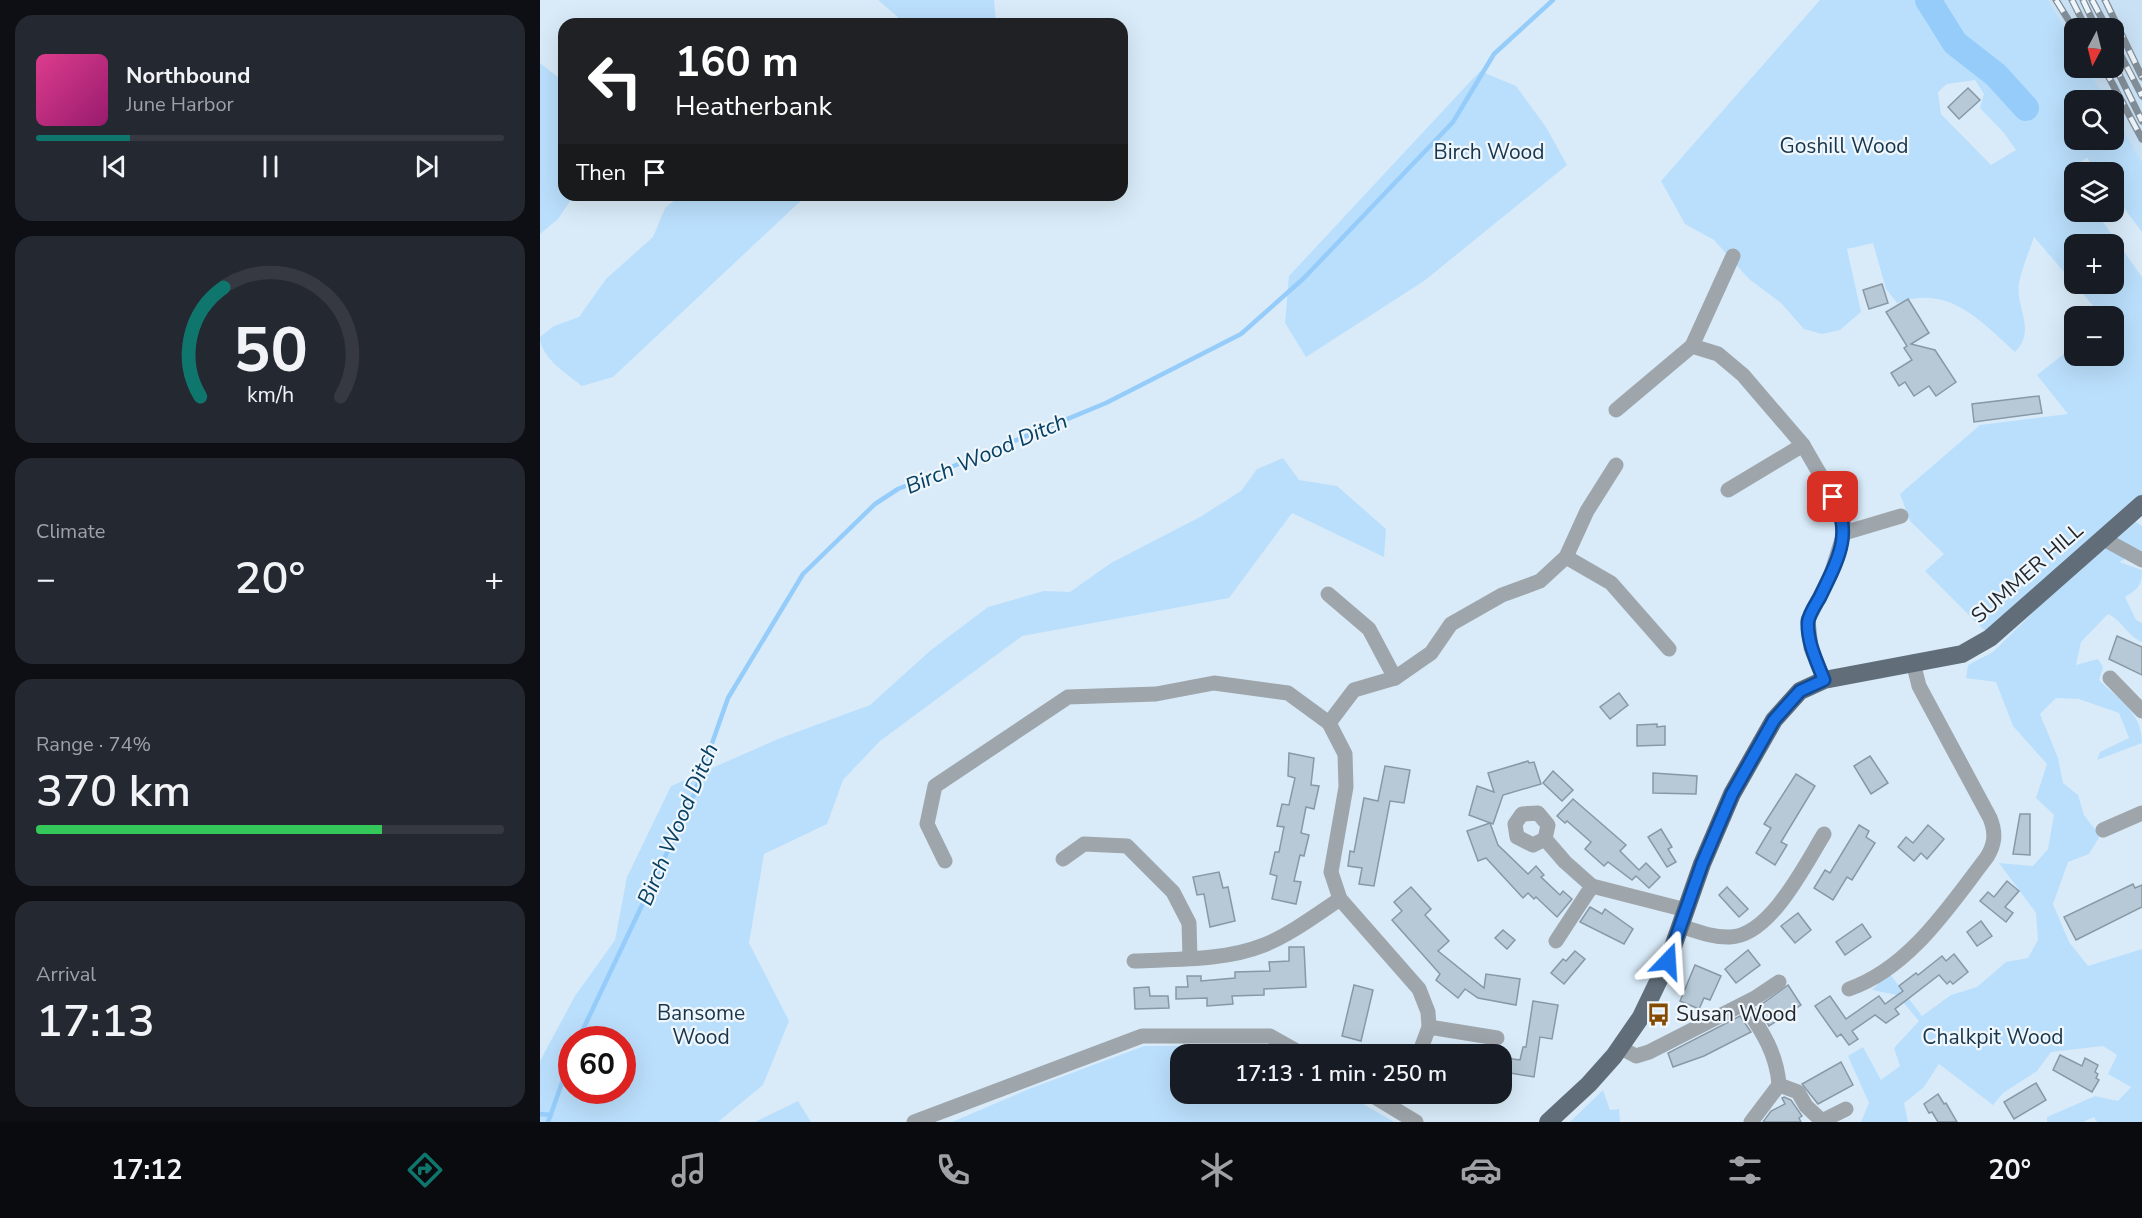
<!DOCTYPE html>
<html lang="en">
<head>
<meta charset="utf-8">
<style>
	body { margin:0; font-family:"Nunito Sans",sans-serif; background:#242831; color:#f1f3f6; height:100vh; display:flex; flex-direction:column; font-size:22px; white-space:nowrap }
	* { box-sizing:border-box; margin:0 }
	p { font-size:20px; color:#9ea1a6 }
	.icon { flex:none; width:33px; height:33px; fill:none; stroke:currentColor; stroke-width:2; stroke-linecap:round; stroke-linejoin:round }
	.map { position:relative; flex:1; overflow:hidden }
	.panel { display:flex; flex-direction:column; gap:15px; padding:15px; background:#0d0f14; width:540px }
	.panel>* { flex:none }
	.top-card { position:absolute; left:18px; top:18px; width:570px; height:183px; border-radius:18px; box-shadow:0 6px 24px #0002; background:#202124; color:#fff; overflow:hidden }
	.needle { width:39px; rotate:187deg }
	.fabs { position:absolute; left:1524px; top:18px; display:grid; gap:12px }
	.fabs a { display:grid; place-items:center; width:60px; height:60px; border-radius:12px; background:#171b24; box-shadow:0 6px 24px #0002; font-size:30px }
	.speed { position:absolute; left:18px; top:1026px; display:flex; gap:12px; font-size:30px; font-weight:700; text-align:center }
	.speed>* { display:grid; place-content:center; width:78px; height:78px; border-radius:50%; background:#171b24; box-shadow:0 6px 24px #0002; line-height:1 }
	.speed .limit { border:9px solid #d22; background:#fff; color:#111 }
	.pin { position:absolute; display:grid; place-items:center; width:51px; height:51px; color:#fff; margin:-26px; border-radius:12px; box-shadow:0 3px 9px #0006 }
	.me { position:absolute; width:66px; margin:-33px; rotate:20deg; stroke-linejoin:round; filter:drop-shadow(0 0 4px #0008) }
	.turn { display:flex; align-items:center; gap:21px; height:126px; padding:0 18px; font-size:27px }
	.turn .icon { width:78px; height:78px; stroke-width:2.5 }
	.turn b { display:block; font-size:42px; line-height:51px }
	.then { display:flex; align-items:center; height:57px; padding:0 18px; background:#0003; gap:12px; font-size:22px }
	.big { font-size:45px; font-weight:600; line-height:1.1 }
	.panel .tile { flex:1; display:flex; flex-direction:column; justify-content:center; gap:9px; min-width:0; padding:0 21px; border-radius:18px; background:#242831 }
	.panel .dial { align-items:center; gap:0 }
	.dial svg { height:156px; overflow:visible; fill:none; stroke:#363941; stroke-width:7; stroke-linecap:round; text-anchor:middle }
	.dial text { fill:#f1f3f6; stroke:none }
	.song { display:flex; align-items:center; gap:18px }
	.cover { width:72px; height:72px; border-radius:9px; background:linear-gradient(135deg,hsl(330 70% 55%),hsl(320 70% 35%)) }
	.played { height:6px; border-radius:3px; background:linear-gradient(90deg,#0f766e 20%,#363941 20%) }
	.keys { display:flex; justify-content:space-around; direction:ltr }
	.heat { display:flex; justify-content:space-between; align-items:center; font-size:33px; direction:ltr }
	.charge { height:9px; border-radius:4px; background:linear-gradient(90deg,#34c759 74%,#363941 0) }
	.trip { position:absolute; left:630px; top:1044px; width:342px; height:60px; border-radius:18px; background:#171b24; box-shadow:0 6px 24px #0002; font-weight:600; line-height:60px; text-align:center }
	.tabs { display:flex; height:96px; justify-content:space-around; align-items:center; background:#090b0e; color:#9ea1a6 }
	.tabs .icon { width:42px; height:42px }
	.tabs .active { color:#0f766e }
	.tabs b { font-size:27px; color:#f1f3f6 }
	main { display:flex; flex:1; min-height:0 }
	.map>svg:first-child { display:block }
	.built { fill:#c9e1f5; fill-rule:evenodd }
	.green { fill:#badffc; fill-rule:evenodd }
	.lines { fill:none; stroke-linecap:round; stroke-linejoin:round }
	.stream { stroke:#95ccf9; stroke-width:4.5 }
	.river { stroke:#95ccf9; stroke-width:26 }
	.building { fill:#b7c9d7; stroke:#8898a5; stroke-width:1.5 }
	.minor { stroke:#9ea6ac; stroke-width:15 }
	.major { stroke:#616e79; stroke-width:18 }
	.rail-casing { stroke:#828e98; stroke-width:7 }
	.rail { stroke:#eff6fc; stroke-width:4.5; stroke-dasharray:14; stroke-linecap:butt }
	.route-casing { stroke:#114b97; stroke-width:15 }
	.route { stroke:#1a73e8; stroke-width:10 }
	.labels { text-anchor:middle; stroke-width:4.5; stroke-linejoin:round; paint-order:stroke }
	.park-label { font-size:21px; fill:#17364d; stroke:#eff6fc }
	.street-label { font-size:21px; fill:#21272c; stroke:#eff6fc }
	.poi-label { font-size:21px; fill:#21272c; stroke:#eff6fc; text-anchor:start }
	.water-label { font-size:22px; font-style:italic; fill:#064063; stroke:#eff6fc }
</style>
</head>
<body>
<main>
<section class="panel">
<div class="tile">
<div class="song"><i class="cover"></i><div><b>Northbound</b><p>June Harbor</p></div></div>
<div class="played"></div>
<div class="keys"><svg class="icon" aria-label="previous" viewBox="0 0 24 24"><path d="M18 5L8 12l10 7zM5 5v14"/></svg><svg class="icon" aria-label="pause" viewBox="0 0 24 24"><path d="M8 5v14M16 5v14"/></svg><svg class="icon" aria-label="next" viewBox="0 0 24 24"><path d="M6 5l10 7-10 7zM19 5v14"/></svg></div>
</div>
<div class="tile dial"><svg viewBox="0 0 100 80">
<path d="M14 69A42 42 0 1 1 86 69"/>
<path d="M14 69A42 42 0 0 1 26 13" stroke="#0f766e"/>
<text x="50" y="56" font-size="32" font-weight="700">50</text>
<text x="50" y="72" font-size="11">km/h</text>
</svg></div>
<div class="tile"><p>Climate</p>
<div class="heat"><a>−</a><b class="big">20°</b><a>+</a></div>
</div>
<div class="tile"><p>Range · 74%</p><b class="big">370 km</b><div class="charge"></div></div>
<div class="tile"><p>Arrival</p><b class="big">17:13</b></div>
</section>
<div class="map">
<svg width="1602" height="1122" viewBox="0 0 1602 1122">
	<rect width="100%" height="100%" fill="#d9ebf9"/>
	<path class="built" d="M1466 0H1602V232L1574 194V172H1558L1574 140V100H1534ZM1534 28H1574V68H1534Z"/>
	<g class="green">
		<polygon points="338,0 454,0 456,24 356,24 358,17"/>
		<path d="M1280 0H1508L1534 46V68H1547L1566 100H1534V140H1574V114L1602 163V232L1574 194V172H1558L1547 158 1527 170 1534 181V212H1556L1602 277V496L1448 634 1385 571 1404 554 1370 521 1360 494 1440 425 1528 414 1497 375 1534 346V356H1574V316H1562L1494 237C1489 252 1482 268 1479 283 1475 307 1497 330 1475 352 1440 320 1408 284 1357 303L1346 289 1333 243 1307 249 1321 312 1300 330 1282 334 1264 329 1241 303 1209 279 1174 240 1145 224 1121 181ZM1435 80 1444 94 1440 108 1464 133 1476 150 1451 165 1401 114 1398 92 1407 84ZM1534 244H1574V284H1534Z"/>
		<polygon points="0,63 24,82 24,195 34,195 18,219 0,234"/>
		<polygon points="940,71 976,86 1006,127 1027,165 884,281 766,357 745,323 749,276"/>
		<path d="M141 195H267L73 377 42 386C28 375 0 357 0 337L14 326 39 317 66 279 113 237 125 208Z"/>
		<path d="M743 458 759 480 797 486 846 529 844 557 752 513 689 598 482 636 340 741 303 780 287 824 224 854 209 943 249 1021 223 1085 178 1122H0V1061L35 996 75 940 87 877 131 786 238 739 330 705 391 650 448 607 504 591 530 592 571 563 660 517 701 491 717 469ZM32 1040H82V1090H32Z"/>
		<path d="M1594 521 1602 526V562L1587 558 1579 562 1602 570C1602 586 1598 589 1585 597L1596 620 1602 623V642C1587 636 1583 621 1568 614L1541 642 1536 665 1558 659 1563 667 1559 680C1579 700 1602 712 1602 743L1557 760 1560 752 1589 738 1579 713 1539 699 1516 698 1500 714 1518 758 1523 783 1538 795 1544 815 1560 836 1549 854 1528 862 1513 904 1529 942 1548 966 1602 949V1122H1557L1554 1117 1543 1122H1507V1117L1555 1096 1578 1101 1591 1087 1568 1074 1577 1055 1563 1046 1511 1052 1497 1071 1463 1093 1453 1105 1399 1064 1383 1088 1364 1103 1368 1122H1321L1329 1103 1308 1056 1323 1047 1341 1080 1360 1066 1354 1048 1379 1021 1357 995 1332 990 1349 973 1382 1016 1411 995 1437 987 1466 962 1488 958 1498 940 1496 913 1459 863 1493 866 1508 849 1514 815 1496 798 1507 764 1473 726 1456 682 1426 678 1428 665 1453 652 1537 569Z"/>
		<polygon points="604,1046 727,1046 741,1054 640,1054 640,1094 806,1094 854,1122 412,1122 489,1089"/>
		<polygon points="1063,1090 1070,1110 1079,1109 1080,1122 1030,1122"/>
		<polygon points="258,1101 271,1122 215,1122"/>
	</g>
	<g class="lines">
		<g class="stream">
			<polyline points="38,1040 152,800 188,698 263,574 335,504 358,489 566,403 701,334 764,278 913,122 954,54 1013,0"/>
			<polyline points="0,1114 11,1115"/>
			<polyline points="8,1122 32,1055"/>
		</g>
		<polyline class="river" points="1388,0 1415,43 1456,75 1486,108"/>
	</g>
	<g class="building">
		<polygon points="1428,88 1440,100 1419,119 1408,107"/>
		<polygon points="1342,284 1348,303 1329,309 1323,290"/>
		<polygon points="1368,299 1389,333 1371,344 1395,350 1416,382 1396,396 1389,386 1374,396 1365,382 1359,386 1351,373 1372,360 1364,348 1367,346 1346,312"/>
		<polygon points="1499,396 1502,413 1434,422 1432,404"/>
		<polygon points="1577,636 1602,647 1602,675 1569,659"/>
		<polygon points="1079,693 1088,705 1070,719 1060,707"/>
		<polygon points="1117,724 1117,727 1125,726 1125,745 1097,746 1097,725"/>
		<polygon points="749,753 774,758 771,785 779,786 774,809 766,807 761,833 769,835 764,856 760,855 754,881 761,882 756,904 732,899 737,876 730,874 735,852 739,852 744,827 737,826 742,804 749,805 755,778 748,776"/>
		<polygon points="1330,756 1348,783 1331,794 1314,766"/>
		<polygon points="988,761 989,763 994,762 1001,784 963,795 953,824 929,815 937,786 954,792 948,773"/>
		<polygon points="845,766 870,770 864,803 850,801 834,886 819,884 822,868 808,866 810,851 814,852 824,798 838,801"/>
		<polygon points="1013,771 1033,790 1022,801 1003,783"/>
		<polygon points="1113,773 1157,776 1156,794 1113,793"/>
		<polygon points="1256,774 1275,786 1241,842 1247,845 1235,865 1216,853 1231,828 1224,824"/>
		<polygon points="1033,799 1086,845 1080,851 1099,870 1106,863 1120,877 1109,888 1096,876 1092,880 1068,862 1064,866 1045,849 1051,842 1027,821 1025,823 1017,816"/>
		<polygon points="1480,814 1490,814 1490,855 1473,854"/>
		<polygon points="950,823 958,845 988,874 996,866 1004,875 1001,877 1020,895 1023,891 1032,899 1017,917 996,897 994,899 988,893 983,898 946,858 938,861 927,831"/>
		<polygon points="1319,825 1329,831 1326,837 1335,843 1312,880 1307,877 1293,900 1274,888 1285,870 1290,873"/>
		<polygon points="1388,825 1404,839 1387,859 1381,853 1374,861 1358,847 1366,837 1373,843"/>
		<polygon points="1121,829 1132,847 1128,849 1136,862 1127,867 1108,837"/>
		<polygon points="679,872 683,888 688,887 695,921 670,927 664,894 657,895 653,877"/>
		<polygon points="1467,881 1479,891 1465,907 1473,913 1466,922 1440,901 1448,892 1454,897"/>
		<polygon points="1593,884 1595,888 1602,885 1602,907 1536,940 1524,917"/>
		<polygon points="871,887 891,909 885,915 909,941 898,951 944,988 946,974 980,979 976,1005 938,998 925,989 918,998 896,980 900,974 852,920 862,911 854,902"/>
		<polygon points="1187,887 1208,909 1199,917 1179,895"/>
		<polygon points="1050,907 1062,914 1065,909 1093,929 1084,944 1040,922"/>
		<polygon points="1258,913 1271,930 1255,943 1241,926"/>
		<polygon points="1441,921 1452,936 1437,946 1427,932"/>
		<polygon points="1322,924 1331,937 1305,955 1296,942"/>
		<polygon points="963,930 975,940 967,949 955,938"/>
		<polygon points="749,947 764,947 766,987 724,989 724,995 692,996 693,1004 667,1006 667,998 636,999 636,987 648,987 647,976 661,976 661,981 695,978 695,972 730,971 729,962 749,961"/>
		<polygon points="1208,950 1220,965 1196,983 1185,969"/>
		<polygon points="1035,951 1045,959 1024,984 1011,973 1023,959 1026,961"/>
		<polygon points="1414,954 1428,972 1413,984 1410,981 1407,984 1399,975 1355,1009 1359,1014 1346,1023 1335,1015 1312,1031 1318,1039 1309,1045 1301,1034 1297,1037 1275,1006 1290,996 1306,1019 1339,996 1345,1004 1363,991 1359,986 1376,973 1378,975 1402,956 1406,961"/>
		<polygon points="1155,965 1181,976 1170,1000 1164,998 1159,1009 1140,1001"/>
		<polygon points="814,985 833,990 821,1041 802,1036"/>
		<polygon points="1248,985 1261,1005 1229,1026 1218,1007"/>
		<polygon points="609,987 610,996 628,996 629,1008 595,1009 594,988"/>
		<polygon points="993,1001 1018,1005 1012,1039 1000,1037 994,1077 964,1072 966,1058 980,1060 983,1047 986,1047"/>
		<polygon points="1200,1016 1211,1032 1164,1056 1133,1067 1128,1053"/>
		<polygon points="1520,1055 1542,1066 1545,1058 1558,1065 1555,1072 1558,1074 1556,1078 1559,1080 1552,1092 1513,1070"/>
		<polygon points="1301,1062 1313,1085 1278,1104 1262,1084"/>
		<polygon points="1496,1083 1506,1100 1474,1119 1464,1102"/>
		<polygon points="1398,1094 1404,1104 1406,1103 1417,1122 1398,1122 1392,1112 1389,1113 1384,1104"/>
		<polygon points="1244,1097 1251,1100 1262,1116 1259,1118 1261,1122 1223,1122 1231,1111 1245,1104 1242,1098"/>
	</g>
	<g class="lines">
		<g class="minor">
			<polyline points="1152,346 1178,354 1203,375 1263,445 1303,514 1304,533 1291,574 1268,620 1271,648 1284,680"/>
			<polyline points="1076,410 1152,346 1193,256"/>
			<polyline points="1188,490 1263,445"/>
			<polyline points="1304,533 1361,516"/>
			<polyline points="1562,538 1602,560"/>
			<polyline points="1026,557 1071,583 1129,649"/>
			<polyline points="788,594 829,629 855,678"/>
			<polyline points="1570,678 1602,711"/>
			<polyline points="789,723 814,690 855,678 891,653 911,624 962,595 1000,581 1026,557 1047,511 1076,465"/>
			<polygon points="998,813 1008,825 1005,839 993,845 977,837 975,824 982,814"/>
			<polyline points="1563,830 1602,813"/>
			<polyline points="1005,839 1025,862 1052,886 1016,941"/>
			<polyline points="523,859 544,844 587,846 633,892 649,923 650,958"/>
			<polyline points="405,861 387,824 395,786 528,697 616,694 674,683 748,693 789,723 805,754 806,787 791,872 800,899 879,989 888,1012 889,1027 879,1054"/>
			<polyline points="1052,886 1146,910"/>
			<path d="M1140 926C1156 931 1174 938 1190 937 1230 936 1265 865 1284 834"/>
			<path d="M594 961C636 959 684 961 724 945 751 934 776 915 800 899"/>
			<path d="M1309 989C1370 968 1410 905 1447 857 1455 844 1456 833 1450 818L1379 686 1373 662"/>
			<path d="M1204 1004C1221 1030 1237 1053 1239 1085L1211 1122"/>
			<polyline points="889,1027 957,1038"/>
			<polyline points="1081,1048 1096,1056 1109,1052 1215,998 1239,982"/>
			<polyline points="1239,1085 1258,1092 1266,1106 1282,1121 1306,1109"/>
			<polyline points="830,1094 876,1122"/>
			<polyline points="374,1122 602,1036 730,1036 762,1054"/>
		</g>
		<polyline class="major" points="1008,1122 1049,1084 1074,1056 1101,1017 1128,961 1162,864 1192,794 1234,720 1260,691 1284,680 1422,654 1450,638 1602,504"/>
		<defs>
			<g id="rail">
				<polyline points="1516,0 1534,29"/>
				<polyline points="1532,0 1546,28"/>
				<polyline points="1543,0 1556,28"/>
				<polyline points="1552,0 1567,28"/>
				<polyline points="1565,0 1602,77"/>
				<polyline points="1574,42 1602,96"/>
				<polyline points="1574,64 1602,121"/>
				<polyline points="1564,68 1602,139"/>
			</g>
		</defs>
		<use href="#rail" class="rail-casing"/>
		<use href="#rail" class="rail"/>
	</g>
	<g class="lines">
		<defs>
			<path id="route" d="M1128 961 1162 864 1192 794 1234 720 1260 691 1284 680C1277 662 1267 642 1268 622 1269 614 1276 604 1280 597 1297 561 1314 534 1293 497"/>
		</defs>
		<use href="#route" class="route-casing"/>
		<use href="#route" class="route"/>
	</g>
	<defs>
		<symbol id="bus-bare" viewBox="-9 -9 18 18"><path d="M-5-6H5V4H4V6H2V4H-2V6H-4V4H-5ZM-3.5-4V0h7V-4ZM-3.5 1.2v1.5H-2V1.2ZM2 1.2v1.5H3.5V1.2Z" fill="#844a00" stroke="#eff6fc" stroke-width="2.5" paint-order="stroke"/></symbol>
	</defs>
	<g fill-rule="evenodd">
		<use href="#bus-bare" x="1102" y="998" width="33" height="33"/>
	</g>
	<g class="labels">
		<g class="park-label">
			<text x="1304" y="153">Goshill Wood</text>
			<text x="949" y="159">Birch Wood</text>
			<text x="161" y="1020">Bansome<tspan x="161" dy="24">Wood</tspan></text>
			<text x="1453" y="1044">Chalkpit Wood</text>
		</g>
		<g class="street-label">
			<text transform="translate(1487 573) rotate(-41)" y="7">SUMMER HILL</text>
		</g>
		<g class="poi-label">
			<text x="1136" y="1021">Susan Wood</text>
		</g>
		<g class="water-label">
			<text transform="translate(446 453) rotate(-23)" y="8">Birch Wood Ditch</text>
			<text transform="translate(137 824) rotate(-67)" y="8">Birch Wood Ditch</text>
		</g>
	</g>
</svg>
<div class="fabs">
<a><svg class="needle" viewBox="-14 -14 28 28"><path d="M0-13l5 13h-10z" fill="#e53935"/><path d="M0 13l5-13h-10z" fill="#9ea1a6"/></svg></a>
<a><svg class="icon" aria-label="search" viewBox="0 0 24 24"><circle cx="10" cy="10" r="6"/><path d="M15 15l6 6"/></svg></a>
<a><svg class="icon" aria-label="layers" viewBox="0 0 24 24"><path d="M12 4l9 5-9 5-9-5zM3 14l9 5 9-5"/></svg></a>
<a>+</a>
<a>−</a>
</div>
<div class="speed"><div class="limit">60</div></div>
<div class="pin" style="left:1293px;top:497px;background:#d93025"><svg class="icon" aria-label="arrive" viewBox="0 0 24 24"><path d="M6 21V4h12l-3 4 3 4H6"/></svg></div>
<svg class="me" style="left:1128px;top:961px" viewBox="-20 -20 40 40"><path d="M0-17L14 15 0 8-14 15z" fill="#1a73e8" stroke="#fff" stroke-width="4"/></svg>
<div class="trip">17:13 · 1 min · 250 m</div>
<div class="top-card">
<div class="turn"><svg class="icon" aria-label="left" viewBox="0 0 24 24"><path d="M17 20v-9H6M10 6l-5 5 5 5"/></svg><div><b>160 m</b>Heatherbank</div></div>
<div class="then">Then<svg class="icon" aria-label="arrive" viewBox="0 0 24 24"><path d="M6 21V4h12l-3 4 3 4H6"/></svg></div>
</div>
</div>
</main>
<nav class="tabs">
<b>17:12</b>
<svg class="icon active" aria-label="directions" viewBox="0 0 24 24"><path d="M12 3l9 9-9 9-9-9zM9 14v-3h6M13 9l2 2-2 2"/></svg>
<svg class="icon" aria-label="music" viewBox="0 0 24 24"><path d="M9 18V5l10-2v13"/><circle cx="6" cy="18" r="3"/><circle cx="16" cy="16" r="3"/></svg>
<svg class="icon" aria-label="phone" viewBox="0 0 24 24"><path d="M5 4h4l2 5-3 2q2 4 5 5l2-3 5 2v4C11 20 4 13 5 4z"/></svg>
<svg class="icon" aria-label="climate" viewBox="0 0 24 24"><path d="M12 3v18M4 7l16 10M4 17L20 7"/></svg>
<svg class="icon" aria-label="car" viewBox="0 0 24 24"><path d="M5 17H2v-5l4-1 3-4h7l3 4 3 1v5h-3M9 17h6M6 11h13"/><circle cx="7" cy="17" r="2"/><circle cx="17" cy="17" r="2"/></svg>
<svg class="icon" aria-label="filters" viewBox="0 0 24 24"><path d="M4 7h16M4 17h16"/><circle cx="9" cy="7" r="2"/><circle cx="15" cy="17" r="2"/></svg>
<b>20°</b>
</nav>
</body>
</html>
